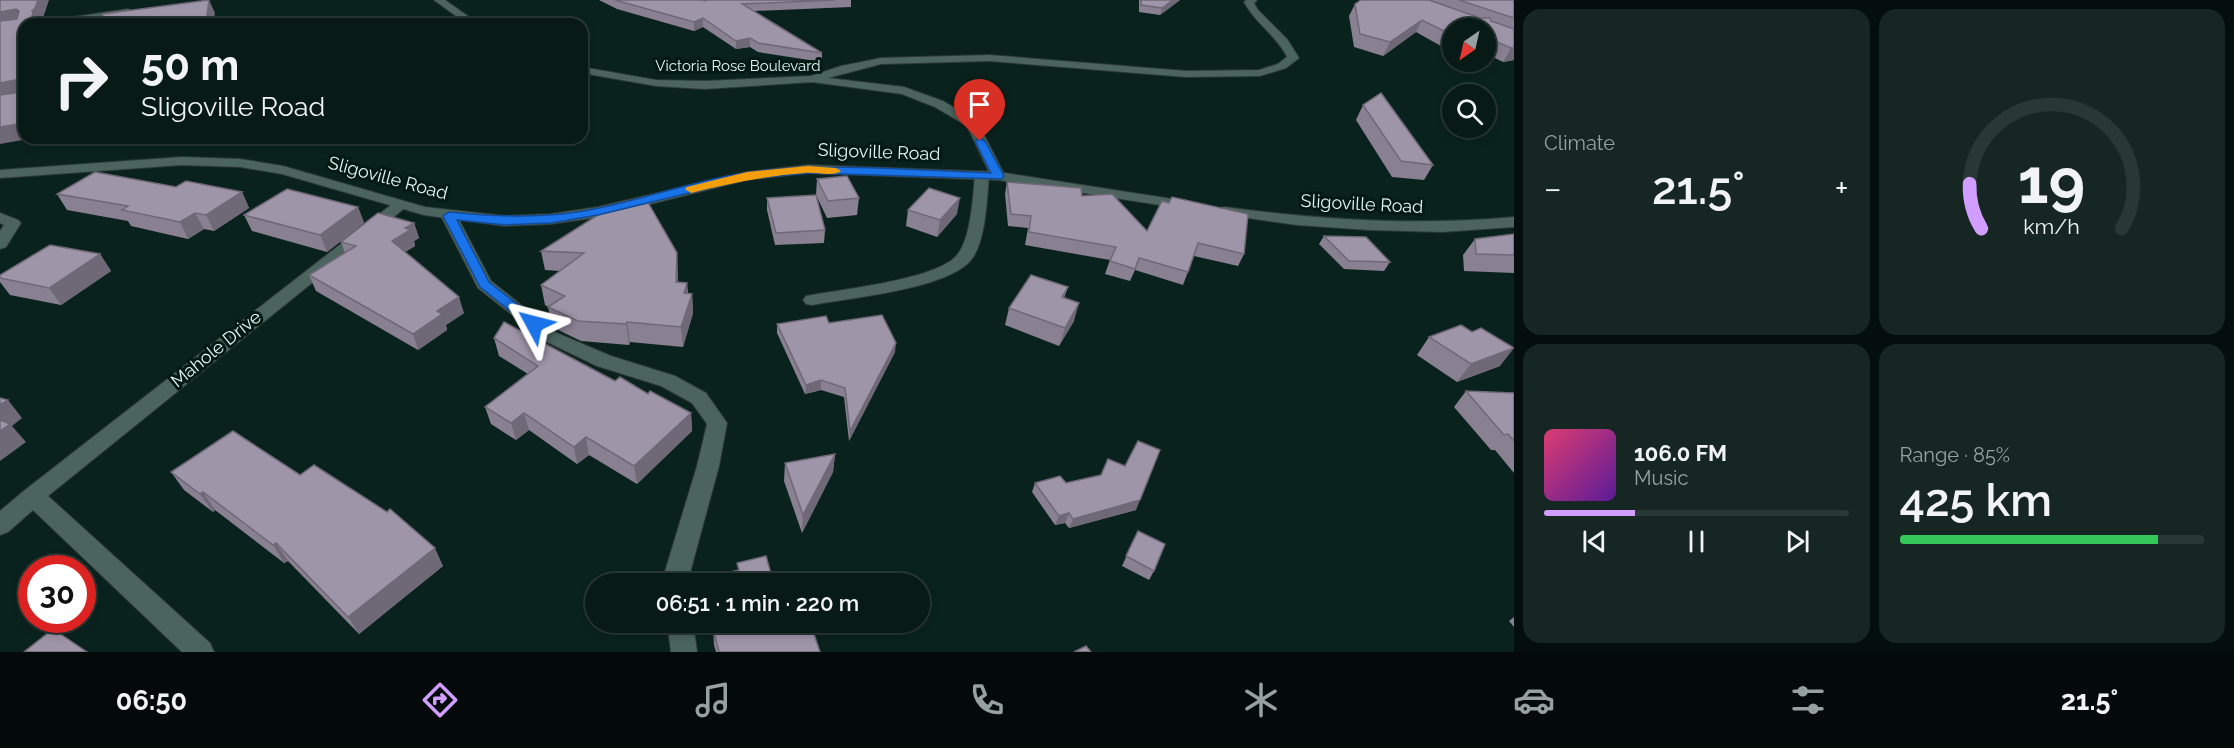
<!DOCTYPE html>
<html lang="en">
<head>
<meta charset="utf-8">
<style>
	body { margin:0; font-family:Raleway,sans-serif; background:#162723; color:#f1f3f6; height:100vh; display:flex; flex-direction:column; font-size:22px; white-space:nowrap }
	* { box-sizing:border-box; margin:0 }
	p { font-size:20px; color:#98a1a1 }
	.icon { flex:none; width:33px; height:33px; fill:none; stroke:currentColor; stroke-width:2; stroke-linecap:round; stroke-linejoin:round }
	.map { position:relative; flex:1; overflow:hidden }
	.panel { display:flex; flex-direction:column; gap:9px; padding:9px; background:#040e0c; width:720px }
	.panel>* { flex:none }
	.hud { position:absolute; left:18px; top:18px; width:570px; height:126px; border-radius:18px; box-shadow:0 3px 9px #0003,0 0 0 2px #293835; background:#081a16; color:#f1f3f6; overflow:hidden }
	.needle { width:39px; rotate:214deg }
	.controls { position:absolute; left:1442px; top:18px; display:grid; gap:12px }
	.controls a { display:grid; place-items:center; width:54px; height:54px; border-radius:50%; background:#081a16; box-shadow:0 3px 9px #0003,0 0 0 2px #293835; font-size:30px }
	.speed { position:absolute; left:18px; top:555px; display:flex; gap:12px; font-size:30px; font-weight:700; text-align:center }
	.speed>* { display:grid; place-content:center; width:78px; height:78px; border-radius:50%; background:#081a16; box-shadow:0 3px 9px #0003,0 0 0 2px #293835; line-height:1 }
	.speed .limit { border:9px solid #d22; background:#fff; color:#111 }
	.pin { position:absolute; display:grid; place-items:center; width:51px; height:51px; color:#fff; margin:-62px -26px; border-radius:50% 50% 50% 0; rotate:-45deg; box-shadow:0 0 6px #0007 }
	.pin .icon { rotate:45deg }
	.me { position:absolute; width:66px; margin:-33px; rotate:308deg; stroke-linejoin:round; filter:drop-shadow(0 0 4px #0008) }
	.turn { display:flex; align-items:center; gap:21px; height:126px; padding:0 24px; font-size:27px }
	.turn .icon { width:78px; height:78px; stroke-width:2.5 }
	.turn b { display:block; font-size:42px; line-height:51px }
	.big { font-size:45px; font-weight:600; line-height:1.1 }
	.panel .card { flex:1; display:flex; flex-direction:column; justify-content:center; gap:9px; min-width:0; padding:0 21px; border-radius:18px; background:#162723 }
	.panel .dial { align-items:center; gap:0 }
	.dial svg { height:156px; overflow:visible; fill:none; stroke:#293835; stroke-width:7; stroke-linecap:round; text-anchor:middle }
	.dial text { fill:#f1f3f6; stroke:none }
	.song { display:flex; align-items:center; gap:18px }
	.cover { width:72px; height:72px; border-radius:9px; background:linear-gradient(135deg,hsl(340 70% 55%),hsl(270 70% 35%)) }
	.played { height:6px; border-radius:3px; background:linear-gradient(90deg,#d19dfe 30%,#293835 30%) }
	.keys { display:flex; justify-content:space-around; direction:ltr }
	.heat { display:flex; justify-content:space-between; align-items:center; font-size:33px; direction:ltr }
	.charge { height:9px; border-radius:4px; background:linear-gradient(90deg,#34c759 85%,#293835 0) }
	.panel .tiles { flex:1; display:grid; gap:9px; grid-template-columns:repeat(2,1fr) }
	.trip { position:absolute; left:585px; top:573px; width:345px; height:60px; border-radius:30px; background:#081a16; box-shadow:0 3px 9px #0003,0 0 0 2px #293835; font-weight:600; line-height:60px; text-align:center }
	.tabs { display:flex; height:96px; justify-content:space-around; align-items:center; background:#030a09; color:#98a1a1 }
	.tabs .icon { width:42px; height:42px }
	.tabs .on { color:#d19dfe }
	.tabs b { font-size:27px; color:#f1f3f6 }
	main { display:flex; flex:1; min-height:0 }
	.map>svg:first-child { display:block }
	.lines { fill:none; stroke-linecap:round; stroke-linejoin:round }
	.minor-casing { stroke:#2e3936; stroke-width:2 }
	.tertiary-casing { stroke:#2e3936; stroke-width:2 }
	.minor { fill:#4b645e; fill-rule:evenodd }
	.tertiary { fill:#4b645e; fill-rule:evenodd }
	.wall { fill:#898091 }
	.shaded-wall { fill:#6f6876 }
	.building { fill:#9f95a9; stroke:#6f6876; stroke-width:1.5 }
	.route { fill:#1a73e8; stroke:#114b97; stroke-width:1.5 }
	.slow { fill:#f59e0b }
	.labels { text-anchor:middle; stroke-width:6; stroke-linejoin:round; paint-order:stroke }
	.far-street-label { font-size:15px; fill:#e5f3f0; stroke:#031914 }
	.street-label { font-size:18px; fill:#e5f3f0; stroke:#031914 }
</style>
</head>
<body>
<main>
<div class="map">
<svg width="1514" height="652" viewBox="0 0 1514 652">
	<rect width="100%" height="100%" fill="#0a221d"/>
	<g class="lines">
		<defs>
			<g id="minor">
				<polygon points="434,0 445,0 479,24 467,24"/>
				<path d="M1246 0H1257L1254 3 1258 10 1287 39 1299 58 1286 68 1260 76 1186 77 989 61 881 64 828 78 904 87 943 101 977 121 1005 176 998 180 991 176 967 126 935 107 902 94 812 82 705 89 656 86 582 73V67L656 80 705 81 811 76 841 66 881 58 989 55 1186 71 1259 70 1278 64 1287 57C1277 36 1255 23 1244 2Z"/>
				<polygon points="128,9 133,12 131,14 67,24 41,24 46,21"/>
				<path d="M982 171 989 175C987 198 986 242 971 260 947 289 850 298 812 305L806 304 803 300 806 296 812 295C844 289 938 279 957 255 971 239 973 196 975 175Z"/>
				<polygon points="401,200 408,204 406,207 48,496 210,643 214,652 182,652 33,510 8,532 0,535 0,511 25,490 396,201"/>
				<polygon points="449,211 457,216 491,281 557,333 611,356 675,376 706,393 727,423 719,466 687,584 663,584 663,578 697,466 707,424 692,403 661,386 597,366 545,341 478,288 441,216"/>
				<polygon points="0,213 18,220 21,223 6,247 0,249 0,231 4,225 0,223"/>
				<polygon points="667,622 693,622 697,652 671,652"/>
			</g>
			<g id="tertiary">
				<polygon points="182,157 240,159 283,166 425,207 505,216 551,214 598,207 747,172 808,165 998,172 1192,202 1199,206 1192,210 998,180 808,173 747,180 598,217 551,224 505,226 424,215 282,174 240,167 182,165 0,178 0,170"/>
				<path d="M1225 207C1322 220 1417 226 1514 217V227L1442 232 1369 230 1297 225 1220 214 1218 211 1220 208Z"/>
			</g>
		</defs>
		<use href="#minor" class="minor-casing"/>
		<use href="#tertiary" class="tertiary-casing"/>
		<use href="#minor" class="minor"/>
		<use href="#tertiary" class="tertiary"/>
	</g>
	<g class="wall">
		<polygon points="599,0 703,0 704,1 708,0 851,0 851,7 754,11 822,53 822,62 758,52 750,47 736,49 703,27 694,31 617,9"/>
		<polygon points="1139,0 1180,0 1160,15 1139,12"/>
		<polygon points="1361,0 1514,0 1514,60 1503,62 1485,53 1485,28 1452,28 1452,45 1441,46 1416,32 1383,56 1354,47 1349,16 1355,4"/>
		<polygon points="1363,105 1433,165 1424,180 1392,177 1356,120"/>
		<polygon points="817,179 859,198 857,215 827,218 816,195"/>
		<polygon points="1007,182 1082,196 1147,231 1244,254 1238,266 1194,256 1183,285 1135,270 1130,281 1105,274 1110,260 1025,245 1028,228 1008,226 1005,194"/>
		<polygon points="176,187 242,192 249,208 214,231 204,229 188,239 131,226 128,221 67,210 57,194"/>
		<polygon points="767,198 825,230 824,243 775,245 767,210"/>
		<polygon points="358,207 364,223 327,252 252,231 244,215"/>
		<polygon points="609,208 678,273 678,283 687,283 688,293 692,294 693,313 683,347 630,342 629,345 581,341 552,327 548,307 545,305 541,285 560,271 545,270 541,251"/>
		<polygon points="908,210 957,214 937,237 906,226"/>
		<polygon points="414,223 419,238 414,241 415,246 405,252 464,313 446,325 447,330 418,350 316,291 309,275 345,253 341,242"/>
		<polygon points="1514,234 1514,273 1464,271 1463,255 1475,239"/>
		<polygon points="1324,236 1390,262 1384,271 1344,269 1319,244"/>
		<polygon points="100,254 111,271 61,305 10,295 0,282 0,275"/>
		<polygon points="1068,287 1064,298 1074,321 1059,346 1005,325 1009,308"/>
		<polygon points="829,323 895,352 849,441 844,397 821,390 805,394 777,333 777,324"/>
		<polygon points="1429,337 1500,366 1457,382 1417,355"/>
		<polygon points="494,338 615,381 648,394 691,413 692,431 637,484 589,455 577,464 529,430 516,440 491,424 485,407 528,374 499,356"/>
		<polygon points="1466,391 1514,393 1514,473 1495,450 1491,450 1454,407"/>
		<polygon points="835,454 833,472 802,533 784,481 785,463"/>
		<polygon points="171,472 300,475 443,566 359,634 288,561 284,563 215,510 213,512 184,490"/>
		<polygon points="1035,483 1066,483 1136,510 1069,528 1065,523 1055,525 1032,492"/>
		<polygon points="1138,531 1154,571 1149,580 1122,566"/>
		<polygon points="1514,617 1514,627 1509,621"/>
		<polygon points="716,622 810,622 820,652 716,652 714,645 713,628 717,627"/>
	</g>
	<g class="shaded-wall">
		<polygon points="38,0 49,0 42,21 39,24 29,24 32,11"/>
		<polygon points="209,0 215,13 213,24 206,24"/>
		<polygon points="1173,0 1180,0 1160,15 1162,8"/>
		<polygon points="16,9 24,22 0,26 0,12"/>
		<polygon points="703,18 703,27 694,31 694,22"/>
		<polygon points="1422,20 1416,32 1383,56 1390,42"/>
		<polygon points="750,38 750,47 736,49 736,41"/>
		<polygon points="1511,48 1514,48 1514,60 1503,62"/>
		<polygon points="15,80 24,95 0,98 0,83"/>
		<polygon points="24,123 24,138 90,138 38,146 34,138 0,144 0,127"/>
		<polygon points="242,192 249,208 214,231 206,215"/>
		<polygon points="960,198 957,214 937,237 940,220"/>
		<polygon points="358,207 364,223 327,252 320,235"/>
		<polygon points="195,213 204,229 188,239 180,222"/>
		<polygon points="414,223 419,238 414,241 415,246 397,257 392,241 405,228"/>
		<polygon points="677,253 678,273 677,302 676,282"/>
		<polygon points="100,254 111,271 61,305 49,288"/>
		<polygon points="687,283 688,303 684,293"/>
		<polygon points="692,294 693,313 683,347 681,327"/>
		<polygon points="459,297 464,313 446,325 447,330 418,350 413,334 437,311"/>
		<polygon points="1079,303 1074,321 1059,346 1065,328"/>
		<polygon points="627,322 630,342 629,345 626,324"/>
		<polygon points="896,343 895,352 849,441 850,431"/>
		<polygon points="1514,348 1500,366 1457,382 1471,364"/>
		<polygon points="821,380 821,390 805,394 806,385"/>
		<polygon points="8,400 22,418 12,426 26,442 0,461 0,405"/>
		<polygon points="524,413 529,430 516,440 511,423"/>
		<polygon points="691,413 692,431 637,484 634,466"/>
		<polygon points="586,437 589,455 577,464 574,447"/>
		<polygon points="835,454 833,472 802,533 803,515"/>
		<polygon points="203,492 215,510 213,512 200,494"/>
		<polygon points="1140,500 1136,510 1069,528 1073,519"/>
		<polygon points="1069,513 1065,523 1055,525 1059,516"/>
		<polygon points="276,543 288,561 284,563 273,545"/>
		<polygon points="435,548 443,566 359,634 348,617"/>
	</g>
	<g class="building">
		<polygon points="0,0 38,0 35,8 32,11 33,13 29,24 24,24 24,47 22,51 24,51 24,123 0,127 0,95 15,93 17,90 18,83 15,80 0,83 0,21 17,19 19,11 16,9 0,12"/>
		<polygon points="209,0 206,24 102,24 103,14"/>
		<polygon points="615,0 703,0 704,1 708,0 835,0 742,4 822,53 758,43 750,38 736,41 703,18 694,22"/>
		<polygon points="1141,0 1173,0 1162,8 1141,5"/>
		<polygon points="1361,0 1429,0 1480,18 1490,18 1491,21 1514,29 1514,48 1511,48 1485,37 1485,28 1452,28 1452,33 1448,33 1422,20 1390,42 1360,34 1355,4"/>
		<polygon points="1459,0 1514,0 1514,18"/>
		<polygon points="1381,93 1433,165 1401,161 1363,105"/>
		<polygon points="95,172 176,187 186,181 242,192 206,215 195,213 180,222 122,210 128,206 57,194"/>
		<polygon points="847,176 859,198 828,201 817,179"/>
		<polygon points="1007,182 1081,188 1082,196 1112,194 1147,231 1162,201 1169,203 1172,197 1248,214 1244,254 1198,243 1188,272 1139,258 1135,269 1110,261 1116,247 1029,232 1031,216 1011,214"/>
		<polygon points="929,188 960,198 940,220 908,210"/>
		<polygon points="287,189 358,207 320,235 244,215"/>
		<polygon points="816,195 825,230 776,233 767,198"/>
		<polygon points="646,199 677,253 676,282 687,283 684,293 692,294 681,327 627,322 626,324 578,321 548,307 565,296 541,285 584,253 541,251 609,208"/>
		<polygon points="378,213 414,223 405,228 410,230 392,241 459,297 437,311 442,314 413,334 309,275 356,246 341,242"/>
		<polygon points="1514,234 1514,255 1476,254 1475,239"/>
		<polygon points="1324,236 1366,237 1390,262 1349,261"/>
		<polygon points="50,245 100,254 49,288 0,278 0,275"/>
		<polygon points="1031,275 1068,287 1062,297 1079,303 1065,328 1009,308"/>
		<polygon points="882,315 896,343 850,431 845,388 821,380 806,385 777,324 826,316 829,323"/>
		<polygon points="504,322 615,381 620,377 648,394 650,391 691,413 634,466 586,437 574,447 524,413 511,423 485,407 538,366 494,338"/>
		<polygon points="1461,325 1472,332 1481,328 1514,348 1471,364 1429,337"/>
		<polygon points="1466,391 1514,393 1514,441 1508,434 1504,435"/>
		<polygon points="0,398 8,400 0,405"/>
		<polygon points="0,420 10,424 0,431"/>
		<polygon points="233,431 300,475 314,465 387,512 390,509 435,548 348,617 276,543 273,545 203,492 200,494 171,472"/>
		<polygon points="1138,441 1160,450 1140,500 1073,519 1069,513 1059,516 1035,483 1060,476 1066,483 1101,475 1108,459 1125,466"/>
		<polygon points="835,454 803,515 785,463"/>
		<polygon points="1138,531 1165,544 1154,571 1126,556"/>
		<polygon points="766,556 774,584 709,584 708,577 739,570 737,563"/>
		<polygon points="719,622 810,622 820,652 719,652 713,628 720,626"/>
		<polygon points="53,629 87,652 24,652"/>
		<polygon points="1086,646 1091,652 1074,652"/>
	</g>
	<path class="route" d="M980 138 985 141 1004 176 1002 179 808 173 747 179 598 215 551 223 505 225 457 220 489 282 539 321 541 324 539 327H530L480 287 443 216 449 212C500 217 548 219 599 208 648 198 700 179 750 172 829 162 911 170 991 173L975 141Z"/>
	<path class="slow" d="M808 166 836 168 841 171C833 177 816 172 805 173 766 176 729 183 691 193L685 189 687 187 747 172Z"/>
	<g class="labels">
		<g class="far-street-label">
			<text x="738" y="71">Victoria Rose Boulevard</text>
		</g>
		<g class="street-label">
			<text transform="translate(879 152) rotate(2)" y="6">Sligoville Road</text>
			<text transform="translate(388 178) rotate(15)" y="6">Sligoville Road</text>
			<text transform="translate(1362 204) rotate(3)" y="6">Sligoville Road</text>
			<text transform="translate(216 349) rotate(-39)" y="6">Mahole Drive</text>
		</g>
	</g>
</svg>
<div class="controls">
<a><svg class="needle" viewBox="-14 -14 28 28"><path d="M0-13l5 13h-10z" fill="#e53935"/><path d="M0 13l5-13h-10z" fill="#98a1a1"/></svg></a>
<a><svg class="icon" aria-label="search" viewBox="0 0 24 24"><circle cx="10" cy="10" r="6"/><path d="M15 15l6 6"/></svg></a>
</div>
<div class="speed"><div class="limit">30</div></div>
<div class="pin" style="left:980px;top:141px;background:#d93025"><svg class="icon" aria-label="arrive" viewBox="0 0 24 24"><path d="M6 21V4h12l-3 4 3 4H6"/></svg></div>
<svg class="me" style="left:534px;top:324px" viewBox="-20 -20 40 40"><path d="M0-17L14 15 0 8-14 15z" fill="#1a73e8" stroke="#fff" stroke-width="4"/></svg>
<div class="trip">06:51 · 1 min · 220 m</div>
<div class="hud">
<div class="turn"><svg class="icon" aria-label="right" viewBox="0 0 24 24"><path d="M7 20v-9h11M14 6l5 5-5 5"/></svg><div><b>50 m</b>Sligoville Road</div></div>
</div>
</div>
<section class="panel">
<div class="tiles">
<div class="card"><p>Climate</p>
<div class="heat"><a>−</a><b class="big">21.5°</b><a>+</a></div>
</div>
<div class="card dial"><svg viewBox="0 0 100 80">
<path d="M14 69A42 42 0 1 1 86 69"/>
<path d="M14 69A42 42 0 0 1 8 46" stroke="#d19dfe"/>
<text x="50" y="56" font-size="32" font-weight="700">19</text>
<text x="50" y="72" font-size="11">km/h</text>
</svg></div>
<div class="card">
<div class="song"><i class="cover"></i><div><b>106.0 FM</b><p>Music</p></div></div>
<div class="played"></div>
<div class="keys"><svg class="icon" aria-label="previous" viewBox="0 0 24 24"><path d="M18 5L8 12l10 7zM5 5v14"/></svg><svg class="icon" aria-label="pause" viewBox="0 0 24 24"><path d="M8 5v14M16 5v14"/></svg><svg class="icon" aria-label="next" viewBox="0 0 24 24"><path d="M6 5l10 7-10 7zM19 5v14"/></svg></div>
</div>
<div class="card"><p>Range · 85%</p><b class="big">425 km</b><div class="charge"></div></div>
</div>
</section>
</main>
<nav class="tabs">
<b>06:50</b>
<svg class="icon on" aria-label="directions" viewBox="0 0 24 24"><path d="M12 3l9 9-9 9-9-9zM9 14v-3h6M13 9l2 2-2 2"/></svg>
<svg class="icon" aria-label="music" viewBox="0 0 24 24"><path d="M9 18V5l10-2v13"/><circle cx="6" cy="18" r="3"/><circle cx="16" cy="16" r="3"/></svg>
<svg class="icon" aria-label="phone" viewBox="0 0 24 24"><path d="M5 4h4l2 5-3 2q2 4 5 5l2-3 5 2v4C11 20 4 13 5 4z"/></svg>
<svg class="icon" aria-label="climate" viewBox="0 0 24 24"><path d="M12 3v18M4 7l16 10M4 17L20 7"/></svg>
<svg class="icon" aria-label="car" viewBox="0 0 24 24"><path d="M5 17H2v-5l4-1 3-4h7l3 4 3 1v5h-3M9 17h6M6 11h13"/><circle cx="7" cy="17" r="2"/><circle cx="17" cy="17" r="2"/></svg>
<svg class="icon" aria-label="filters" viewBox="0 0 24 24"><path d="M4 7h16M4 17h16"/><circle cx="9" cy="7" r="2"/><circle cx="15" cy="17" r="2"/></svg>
<b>21.5°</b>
</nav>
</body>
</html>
